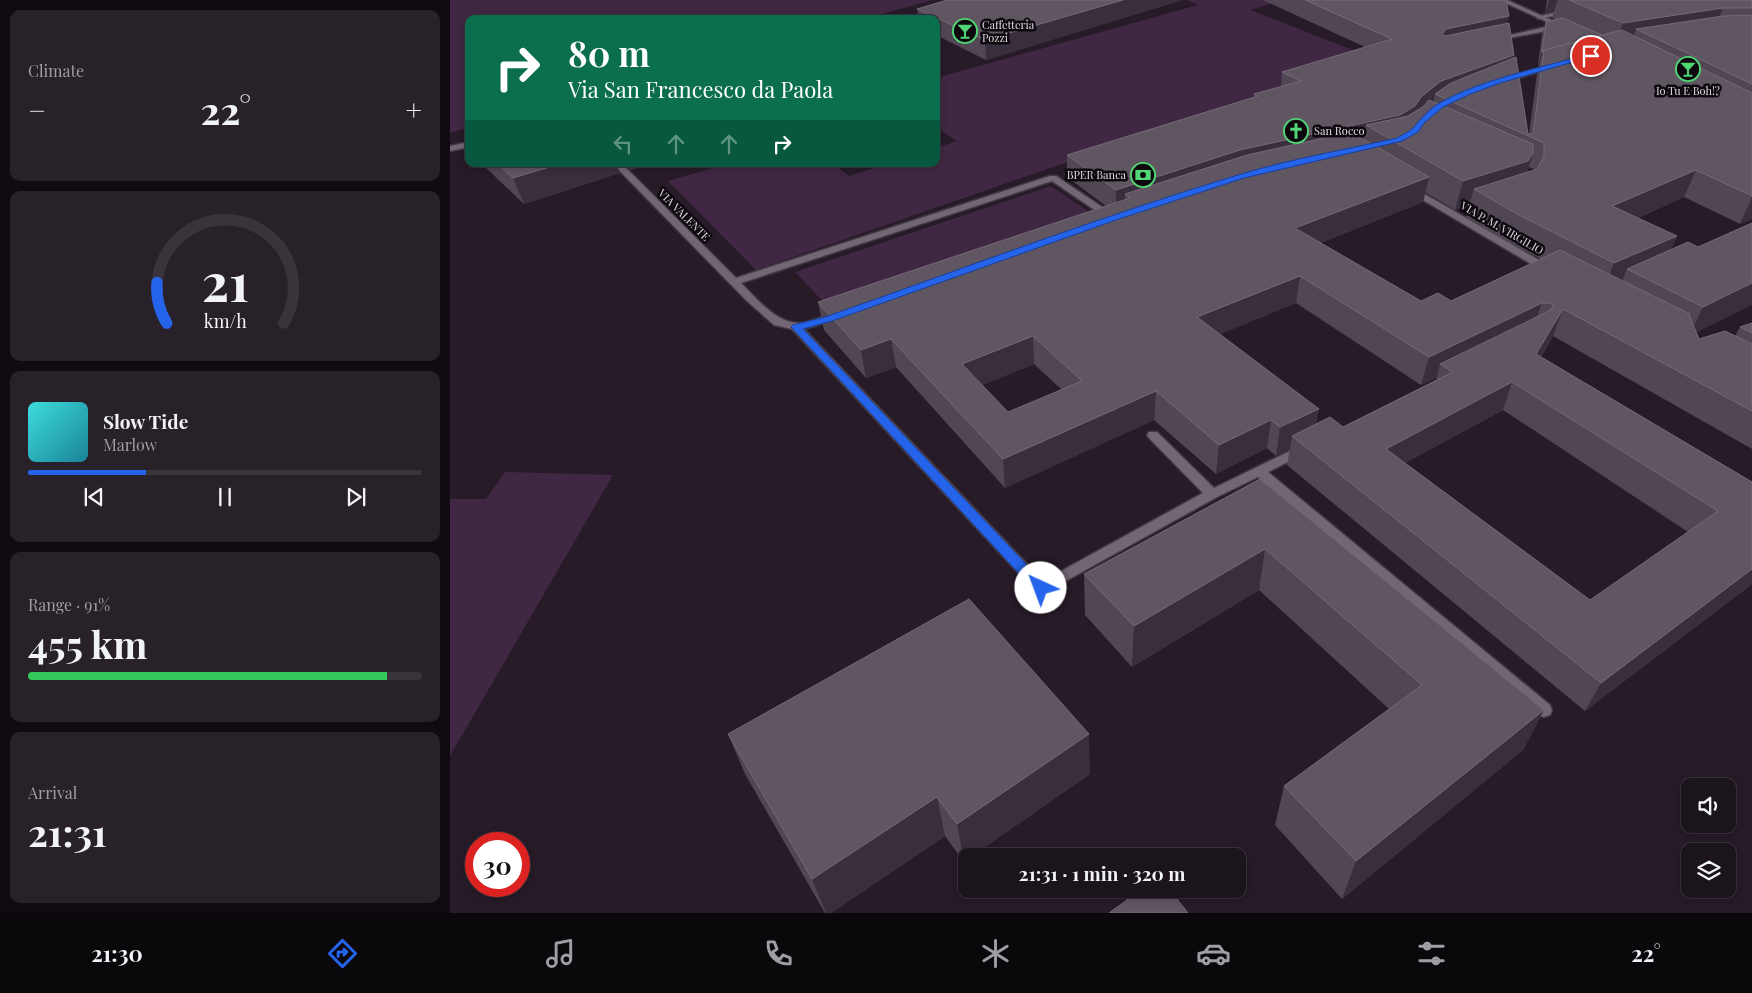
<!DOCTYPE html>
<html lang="en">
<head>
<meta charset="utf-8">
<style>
	body { margin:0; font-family:"Playfair Display",serif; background:#29212a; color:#f1f3f6; height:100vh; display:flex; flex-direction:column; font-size:19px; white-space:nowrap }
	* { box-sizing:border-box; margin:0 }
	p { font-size:16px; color:#a09ea4 }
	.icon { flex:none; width:28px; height:28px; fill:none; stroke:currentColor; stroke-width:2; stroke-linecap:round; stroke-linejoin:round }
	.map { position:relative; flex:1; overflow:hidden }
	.side { display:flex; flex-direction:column; gap:10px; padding:10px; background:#0f0b10; width:450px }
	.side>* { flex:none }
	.banner { position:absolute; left:15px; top:15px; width:475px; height:152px; border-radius:10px; box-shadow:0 2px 8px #0003,0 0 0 1px #3a333b; background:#0b6e4f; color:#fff; overflow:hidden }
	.buttons { position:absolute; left:1231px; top:778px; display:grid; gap:10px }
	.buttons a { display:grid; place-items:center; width:55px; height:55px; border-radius:10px; background:#1c141d; box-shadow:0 2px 8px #0003,0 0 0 1px #3a333b; font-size:25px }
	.speed { position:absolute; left:15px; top:832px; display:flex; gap:10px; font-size:25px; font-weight:700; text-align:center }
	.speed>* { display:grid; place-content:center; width:65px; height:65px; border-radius:50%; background:#1c141d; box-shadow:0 2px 8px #0003,0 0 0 1px #3a333b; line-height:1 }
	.speed .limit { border:8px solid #d22; background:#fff; color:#111 }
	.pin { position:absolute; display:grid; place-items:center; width:42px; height:42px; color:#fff; margin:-21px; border:2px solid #fff; border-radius:50%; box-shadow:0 1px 5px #0007 }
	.me { position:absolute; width:55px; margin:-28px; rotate:317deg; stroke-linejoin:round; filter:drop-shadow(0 0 4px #0008) }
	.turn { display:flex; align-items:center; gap:18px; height:105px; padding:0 20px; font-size:22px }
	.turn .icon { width:65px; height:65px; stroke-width:2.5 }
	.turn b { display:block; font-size:35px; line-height:42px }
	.lanes { display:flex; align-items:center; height:48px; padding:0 20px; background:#0003; justify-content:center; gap:25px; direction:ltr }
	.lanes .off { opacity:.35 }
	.big { font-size:38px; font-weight:700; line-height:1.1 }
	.side .tile { flex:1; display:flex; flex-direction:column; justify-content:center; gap:8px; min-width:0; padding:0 18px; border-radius:10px; background:#29212a }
	.side .dial { align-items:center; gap:0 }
	.dial svg { height:130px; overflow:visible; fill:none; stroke:#3a333b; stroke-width:7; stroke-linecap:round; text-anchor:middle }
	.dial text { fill:#f1f3f6; stroke:none }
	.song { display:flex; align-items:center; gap:15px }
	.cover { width:60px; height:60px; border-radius:8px; background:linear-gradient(135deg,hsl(180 70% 55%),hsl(190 70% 35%)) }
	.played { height:5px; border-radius:2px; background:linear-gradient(90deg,#2563eb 30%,#3a333b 30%) }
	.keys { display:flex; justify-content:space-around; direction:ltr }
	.heat { display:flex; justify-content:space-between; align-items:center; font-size:28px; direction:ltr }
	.charge { height:8px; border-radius:4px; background:linear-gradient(90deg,#34c759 91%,#3a333b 0) }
	.trip { position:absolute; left:508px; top:848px; width:288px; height:50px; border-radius:10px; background:#1c141d; box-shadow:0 2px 8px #0003,0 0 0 1px #3a333b; font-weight:700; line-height:50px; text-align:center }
	.tab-bar { display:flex; height:80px; justify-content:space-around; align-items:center; background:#0b080c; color:#a09ea4 }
	.tab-bar .icon { width:35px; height:35px }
	.tab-bar .current { color:#2563eb }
	.tab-bar b { font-size:22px; color:#f1f3f6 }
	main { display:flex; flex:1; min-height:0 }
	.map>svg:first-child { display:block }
	.green { fill:#402743 }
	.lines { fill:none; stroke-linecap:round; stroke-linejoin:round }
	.pedestrian-casing { stroke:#413942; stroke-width:3 }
	.minor-casing { stroke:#413942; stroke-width:3 }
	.tertiary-casing { stroke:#413942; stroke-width:3 }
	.pedestrian { fill:#736674; fill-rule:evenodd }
	.minor { fill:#736674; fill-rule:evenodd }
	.tertiary { fill:#736674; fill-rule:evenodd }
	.wall { fill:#514653; fill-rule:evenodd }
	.shaded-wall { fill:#392e3b }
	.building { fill:#605662; stroke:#746a76; fill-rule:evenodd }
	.route { fill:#2563eb; stroke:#184099 }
	.labels { text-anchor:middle; stroke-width:5; stroke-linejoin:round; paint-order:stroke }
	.far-poi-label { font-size:11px; fill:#e1d9e1; stroke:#0c080d; text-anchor:start }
	.far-street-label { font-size:11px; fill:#e1d9e1; stroke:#0c080d }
</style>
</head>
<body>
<main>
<section class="side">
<div class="tile"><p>Climate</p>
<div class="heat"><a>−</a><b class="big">22°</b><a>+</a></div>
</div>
<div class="tile dial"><svg viewBox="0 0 100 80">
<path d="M14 69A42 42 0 1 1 86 69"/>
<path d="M14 69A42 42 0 0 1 8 44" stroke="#2563eb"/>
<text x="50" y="56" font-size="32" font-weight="700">21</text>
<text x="50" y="72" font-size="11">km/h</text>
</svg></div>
<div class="tile">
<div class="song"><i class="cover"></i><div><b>Slow Tide</b><p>Marlow</p></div></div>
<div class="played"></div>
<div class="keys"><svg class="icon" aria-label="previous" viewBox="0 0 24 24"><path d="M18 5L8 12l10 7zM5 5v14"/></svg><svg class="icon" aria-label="pause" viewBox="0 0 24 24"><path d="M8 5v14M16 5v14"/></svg><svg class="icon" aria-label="next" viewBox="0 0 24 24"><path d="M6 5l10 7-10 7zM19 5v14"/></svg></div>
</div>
<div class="tile"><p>Range · 91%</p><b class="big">455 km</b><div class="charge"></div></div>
<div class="tile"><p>Arrival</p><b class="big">21:31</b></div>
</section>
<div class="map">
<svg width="1302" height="913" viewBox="0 0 1302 913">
	<rect width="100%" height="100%" fill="#261b27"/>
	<g class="green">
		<polygon points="0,0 482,0 414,19 19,19 19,127 0,133"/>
		<polygon points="737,0 834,0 800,10 921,57 306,270 218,181 266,167 263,164 383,164 399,176 437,164 486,164 486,148 507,141 486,127 486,78 748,5"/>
		<polygon points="601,186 648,218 384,313 345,272"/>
		<polygon points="55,472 163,475 0,756 0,499 36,499"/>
	</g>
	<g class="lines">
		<defs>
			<polygon id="pedestrian" points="1119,9 1121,10 1121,12 1089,19 1086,17"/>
			<g id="minor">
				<polygon points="1049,0 1057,0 1117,27 1043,41 1043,39 1104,25"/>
				<polygon points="1102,64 1109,66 1054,82 1050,80"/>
				<path d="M163 164H172L286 278 600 176H606L664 215V219H658L602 181 291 283C310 302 332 331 361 321 370 318 382 312 391 314L392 316 391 318 354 329 593 581 753 493 699 438 697 435 699 432H707L764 488 848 447H856L858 450 856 453 818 472 1100 705 1102 710 1100 715 1094 717 1088 715 808 477 767 497 596 592 591 593 586 592 342 329 324 325 296 300Z"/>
				<polygon points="959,185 1101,267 1102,269 1101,271 1093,271 956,190 955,188"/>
			</g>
			<g id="tertiary">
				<polygon points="484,10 486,11 486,13 466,19 455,19"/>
				<polygon points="19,142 19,147 0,151 0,146"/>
			</g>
		</defs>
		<use href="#pedestrian" class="pedestrian-casing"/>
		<use href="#minor" class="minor-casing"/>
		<use href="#tertiary" class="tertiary-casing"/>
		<use href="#pedestrian" class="pedestrian"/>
		<use href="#minor" class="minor"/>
		<use href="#tertiary" class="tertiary"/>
	</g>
	<g class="wall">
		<polygon points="497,0 732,0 536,60 486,35 486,19 469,19 467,9"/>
		<path d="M813 0H1056L1057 23 1064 55 1063 59 1078 134H1079L1087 74 1089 65H1088L1092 34 1096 22 1105 19 1102 18 1104 11 1095 13 1097 0H1302V219L1290 224 1234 197 1188 218 1227 236 1221 250 1248 247 1302 223 1246 332 1249 339 1285 336 1290 327 1302 323V449L1103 336 1091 357 1302 482V584L1135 711 837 465 840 449 826 456 817 448 766 474 704 420 555 488 446 367 416 378 374 330 368 302 656 206 617 177V155L804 97V94L831 87 832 72 915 47ZM1079 167 1086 170 1077 173ZM975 192 1005 210 1019 205 1016 217 1058 242 1091 259 1001 301H971L870 243 973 202ZM846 303 971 385 987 377 986 380 893 427 866 424 770 334ZM584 364 612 390 558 412 532 385ZM1053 410 1238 532 1140 600 955 463Z"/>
		<polygon points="32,164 166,164 170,173 74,204"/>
		<polygon points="174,164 200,164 181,170"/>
		<polygon points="810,479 1094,710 1073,750 892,899 825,825 834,786 939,709 809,590 682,667 635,615 634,574"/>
		<polygon points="278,734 640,774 522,856 516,856 516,860 514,862 495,836 381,913 375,913 295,774"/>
	</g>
	<g class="shaded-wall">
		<polygon points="673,0 732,0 536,60 535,40"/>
		<polygon points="1099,0 1108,0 1104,11 1095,13"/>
		<polygon points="1273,8 1264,31 1186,29 1181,44 1165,46 1173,23"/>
		<polygon points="1059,16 1054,35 992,48 992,34 996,29"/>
		<polygon points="1092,52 1093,52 1089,65 1088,65"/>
		<polygon points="1064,55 1059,74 985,94 983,104 967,118 916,125 913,144 675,194 675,209 666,212 666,190 790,150 971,97 991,81"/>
		<polygon points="1083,153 1074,182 1024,189 1019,205 1005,210 1013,181"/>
		<polygon points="110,164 166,164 170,173 74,204 63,178"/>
		<polygon points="179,164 200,164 181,170"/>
		<polygon points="418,164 428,164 419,167"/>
		<polygon points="1246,170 1234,197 1152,234 1162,206"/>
		<polygon points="979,177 973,202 841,254 845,228"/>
		<polygon points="1302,197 1302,219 1290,224"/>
		<polygon points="1227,236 1214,265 1177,269 1171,284 1153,292 1164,263"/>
		<polygon points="850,276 846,303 745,345 747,317"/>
		<polygon points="1302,283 1302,305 1239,336 1253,307"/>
		<polygon points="1092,303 1082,330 990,364 987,377 971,385 979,357"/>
		<polygon points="1113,309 1103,336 1076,382 1086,354"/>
		<polygon points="583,336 584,364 515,392 512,364"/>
		<polygon points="441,339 446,367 416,378 411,350"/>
		<polygon points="1062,382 1053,410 929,477 936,449"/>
		<polygon points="706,391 704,420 555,488 553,459"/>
		<polygon points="869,409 864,437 842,436 840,449 826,456 830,427"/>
		<polygon points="821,420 817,448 766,474 769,445"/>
		<polygon points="815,549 809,590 682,667 684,626"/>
		<polygon points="1302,569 1302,584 1135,711 1151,683"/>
		<polygon points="1094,710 1073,750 892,899 906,861"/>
		<polygon points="639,734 640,774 522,856 516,856 516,860 514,862 507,824"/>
		<polygon points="487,797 495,836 381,913 376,913 362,879"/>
	</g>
	<g class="building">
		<polygon points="497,0 673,0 535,40 467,9"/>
		<polygon points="855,0 1056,0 1059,16 996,29 992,34 995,36 1059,23 1064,55 991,81 971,97 965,106 950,115 790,150 666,190 617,155 808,96 804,94 851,81 832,72 942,39"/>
		<polygon points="1119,0 1302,0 1302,8 1273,8 1173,23"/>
		<polygon points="1302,15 1302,84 1186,29 1273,16"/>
		<polygon points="1113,18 1152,35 1094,50 1093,52 1092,52 1096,22"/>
		<polygon points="1172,30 1302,93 1302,196 1246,170 1162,206 1227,236 1164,263 1067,214 1024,189 1087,169 1094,156 1094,143 985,94 1001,83 1066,57 1078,134 1083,134 1094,50"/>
		<polygon points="979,100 1083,144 1083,153 1078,161 1013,181 916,125 958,116 974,106"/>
		<path d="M901 132 979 177 845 228 971 301 988 293 1001 301 1110 250 1240 314 1239 315 1249 339 1275 331 1302 344V411L1113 309 1086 354 1302 482V569L1151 683 842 436 880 417 893 427 1003 372 990 364 1101 310 1103 306 1101 303H1092L979 357 850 276 747 317 869 409 830 427 821 420 769 445 706 391 553 459 441 339 411 350 368 302 680 198 675 194 797 155ZM583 336 632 381 558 412 512 364ZM1062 382 1268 511 1140 600 936 449Z"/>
		<polygon points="48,164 110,164 63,178"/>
		<polygon points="1302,223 1302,283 1253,307 1177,269 1238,242 1248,247"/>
		<polygon points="1302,323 1302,333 1290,327"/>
		<polygon points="810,479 1094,710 906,861 834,786 972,685 815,549 684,626 634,574"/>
		<polygon points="519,599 639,734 507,824 487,797 362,879 278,734"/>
		<polygon points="692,889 719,889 738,913 659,913"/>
	</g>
	<path class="route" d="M1139 54 1144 56 1050 83 1018 95 993 107 974 123 968 132 952 141 794 178 666 220 382 321 353 329 596 585 598 588 596 592H586L341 327 343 325 375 317C512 269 649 217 788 175 840 159 894 150 947 138 952 135 959 132 963 128 971 119 978 110 988 104 1028 80 1094 67 1139 54Z"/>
	<defs>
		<symbol id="bar-ring" viewBox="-11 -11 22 22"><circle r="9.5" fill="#0c080d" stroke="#50d674" stroke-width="1.5"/><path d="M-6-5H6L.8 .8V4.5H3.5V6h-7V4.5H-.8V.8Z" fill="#50d674"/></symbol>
		<symbol id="church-ring" viewBox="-11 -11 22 22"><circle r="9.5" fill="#0c080d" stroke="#50d674" stroke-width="1.5"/><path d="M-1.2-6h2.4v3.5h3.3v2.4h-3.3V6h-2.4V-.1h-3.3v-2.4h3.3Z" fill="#50d674"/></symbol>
		<symbol id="bank-ring" viewBox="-11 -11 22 22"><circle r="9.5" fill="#0c080d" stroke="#50d674" stroke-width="1.5"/><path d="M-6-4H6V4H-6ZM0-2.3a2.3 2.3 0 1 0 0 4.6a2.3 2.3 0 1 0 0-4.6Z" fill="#50d674"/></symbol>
	</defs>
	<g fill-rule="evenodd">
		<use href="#bar-ring" x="501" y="17" width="28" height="28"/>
		<use href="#bar-ring" x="1224" y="55" width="28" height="28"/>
		<use href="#church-ring" x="832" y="117" width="28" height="28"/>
		<use href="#bank-ring" x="679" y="161" width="28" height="28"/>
	</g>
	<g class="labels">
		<g class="far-poi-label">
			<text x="532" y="29">Caffetteria<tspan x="532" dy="13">Pozzi</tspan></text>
			<text x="1238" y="95" text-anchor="middle">Io Tu E Boh!?</text>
			<text x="864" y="135">San Rocco</text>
			<text x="676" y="179" text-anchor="end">BPER Banca</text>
		</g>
		<g class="far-street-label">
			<text transform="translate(234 215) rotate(45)" y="4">VIA VALENTE</text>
			<text transform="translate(1052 228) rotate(30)" y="4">VIA P. M. VIRGILIO</text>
		</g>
	</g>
</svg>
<div class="buttons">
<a><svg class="icon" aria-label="sound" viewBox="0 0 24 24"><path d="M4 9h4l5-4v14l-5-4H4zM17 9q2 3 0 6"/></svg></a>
<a><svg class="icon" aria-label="layers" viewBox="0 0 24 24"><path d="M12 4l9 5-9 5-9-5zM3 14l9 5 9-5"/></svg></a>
</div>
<div class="speed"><div class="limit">30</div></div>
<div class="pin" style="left:1141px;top:56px;background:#d93025"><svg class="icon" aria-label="arrive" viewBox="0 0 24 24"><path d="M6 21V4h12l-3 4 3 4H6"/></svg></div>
<svg class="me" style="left:591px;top:588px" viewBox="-20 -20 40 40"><circle r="19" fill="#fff"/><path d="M0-13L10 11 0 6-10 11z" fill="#2563eb"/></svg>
<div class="trip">21:31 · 1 min · 320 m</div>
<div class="banner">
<div class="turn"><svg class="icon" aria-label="right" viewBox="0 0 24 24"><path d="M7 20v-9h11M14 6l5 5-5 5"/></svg><div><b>80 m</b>Via San Francesco da Paola</div></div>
<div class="lanes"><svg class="icon off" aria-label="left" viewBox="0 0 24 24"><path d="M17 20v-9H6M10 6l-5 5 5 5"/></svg><svg class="icon off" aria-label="ahead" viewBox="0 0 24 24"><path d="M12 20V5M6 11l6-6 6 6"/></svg><svg class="icon off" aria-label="ahead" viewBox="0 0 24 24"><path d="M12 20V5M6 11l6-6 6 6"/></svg><svg class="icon" aria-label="right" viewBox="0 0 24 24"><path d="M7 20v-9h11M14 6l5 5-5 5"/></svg></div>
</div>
</div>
</main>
<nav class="tab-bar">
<b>21:30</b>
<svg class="icon current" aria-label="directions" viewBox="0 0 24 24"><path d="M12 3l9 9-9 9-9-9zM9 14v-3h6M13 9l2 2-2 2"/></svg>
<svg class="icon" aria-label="music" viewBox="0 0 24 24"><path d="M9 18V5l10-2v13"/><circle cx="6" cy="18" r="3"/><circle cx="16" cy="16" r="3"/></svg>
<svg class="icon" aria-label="phone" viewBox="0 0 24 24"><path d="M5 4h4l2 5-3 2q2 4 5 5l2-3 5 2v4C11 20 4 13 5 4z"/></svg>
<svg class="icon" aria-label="climate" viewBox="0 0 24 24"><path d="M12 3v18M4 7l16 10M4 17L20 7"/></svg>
<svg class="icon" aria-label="car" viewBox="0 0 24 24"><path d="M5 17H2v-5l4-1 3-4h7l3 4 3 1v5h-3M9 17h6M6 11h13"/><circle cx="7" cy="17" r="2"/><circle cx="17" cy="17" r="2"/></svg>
<svg class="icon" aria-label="filters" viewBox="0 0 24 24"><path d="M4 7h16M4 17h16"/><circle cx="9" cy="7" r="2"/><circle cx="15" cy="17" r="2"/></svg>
<b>22°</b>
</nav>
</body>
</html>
